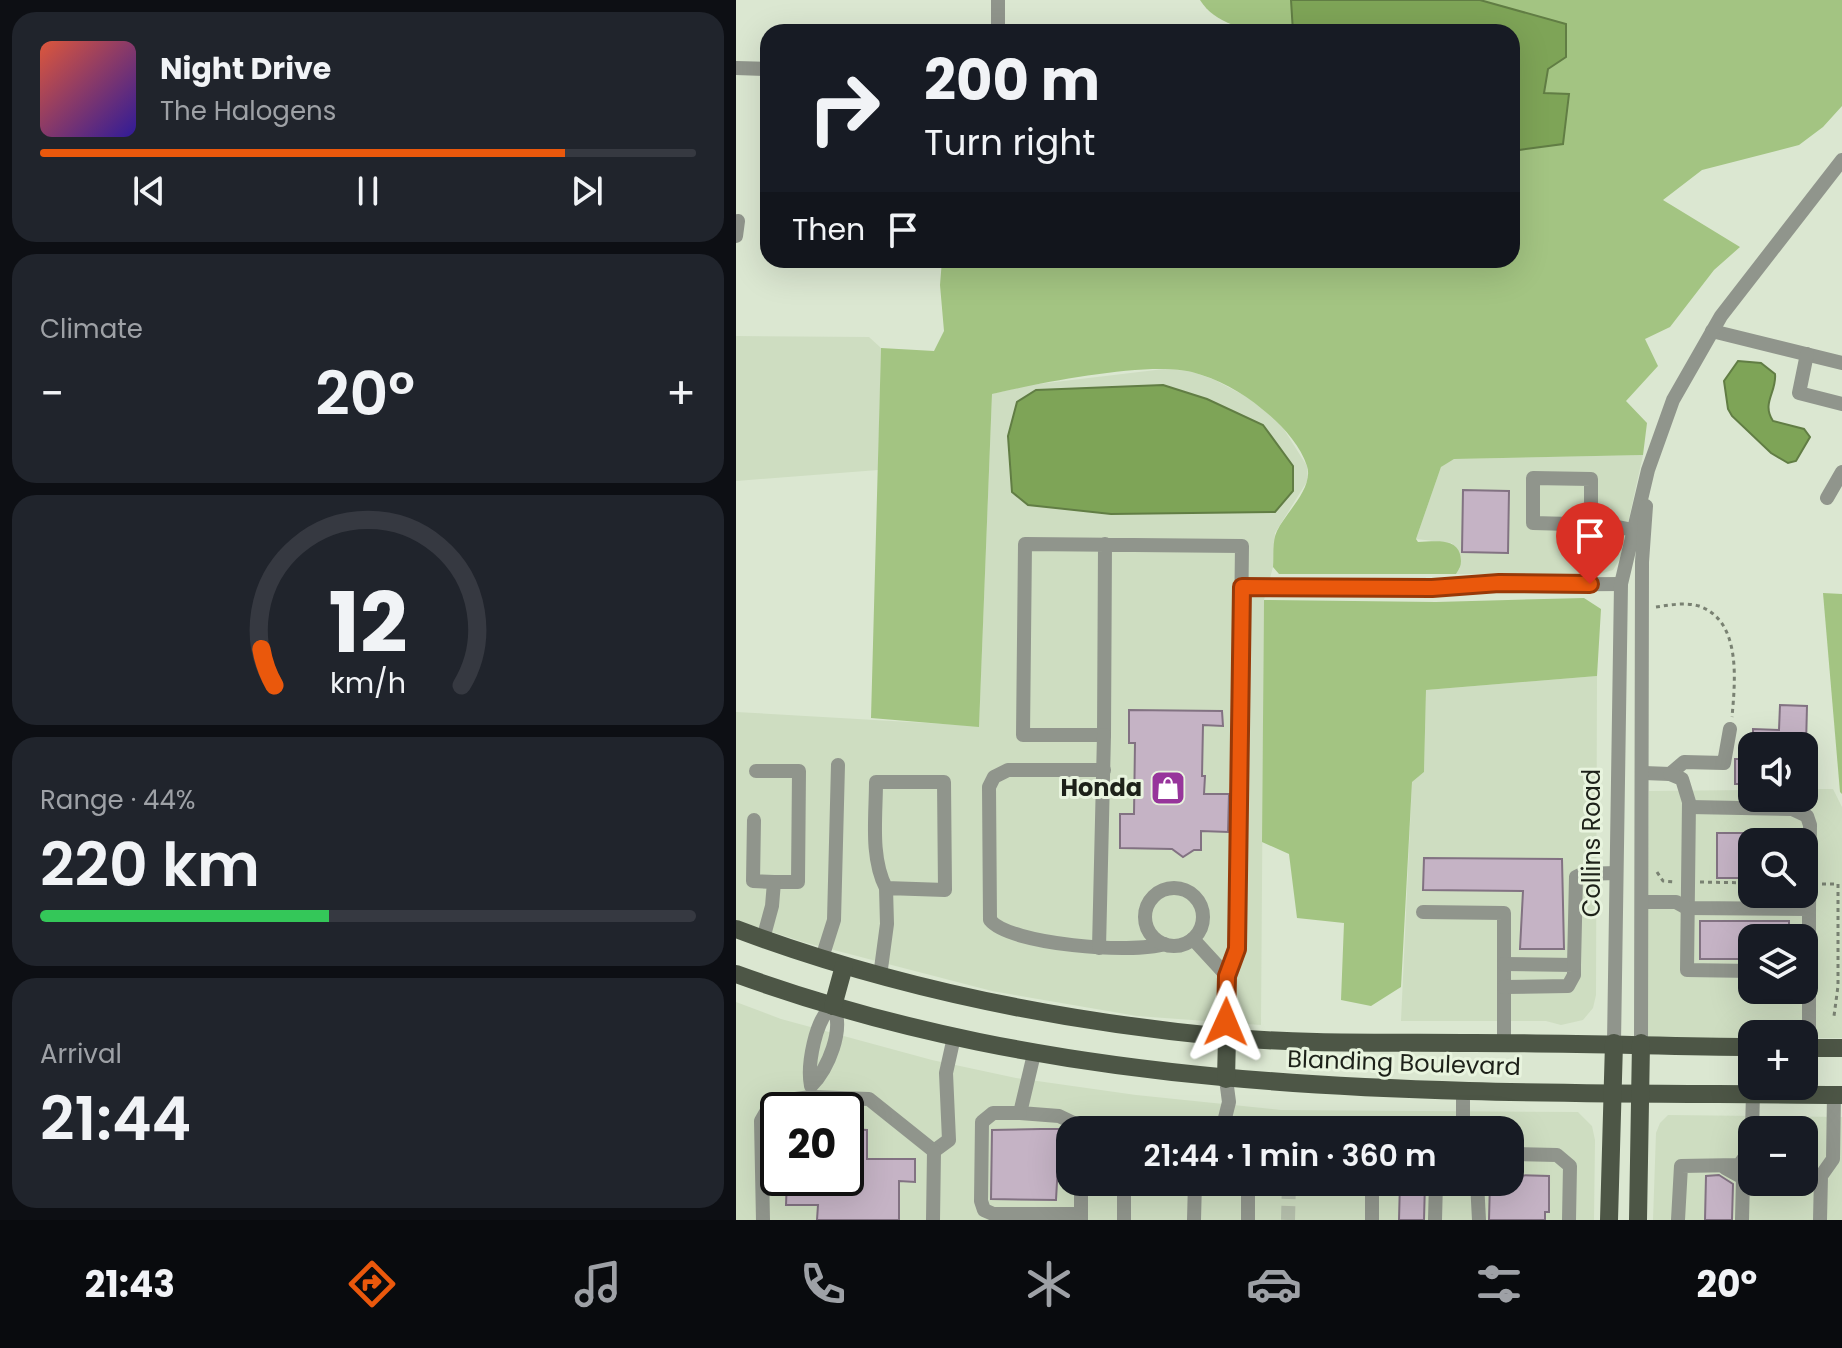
<!DOCTYPE html>
<html lang="en">
<head>
<meta charset="utf-8">
<style>
	body { margin:0; font-family:Poppins,sans-serif; background:#20242c; color:#f1f3f6; height:100vh; display:flex; flex-direction:column; font-size:30px; white-space:nowrap }
	* { box-sizing:border-box; margin:0 }
	p { font-size:26px; color:#9ea1a6 }
	.icon { flex:none; width:44px; height:44px; fill:none; stroke:currentColor; stroke-width:2; stroke-linecap:round; stroke-linejoin:round }
	.map { position:relative; flex:1; overflow:hidden }
	.side { display:flex; flex-direction:column; gap:12px; padding:12px; background:#0d0f14; width:736px }
	.side>* { flex:none }
	.guide { position:absolute; left:24px; top:24px; width:760px; height:244px; border-radius:24px; box-shadow:0 8px 32px #0002; background:#171b24; color:#f1f3f6; overflow:hidden }
	.fabs { position:absolute; left:1002px; top:732px; display:grid; gap:16px }
	.fabs a { display:grid; place-items:center; width:80px; height:80px; border-radius:16px; background:#171b24; box-shadow:0 8px 32px #0002; font-size:40px }
	.speed { position:absolute; left:24px; top:1092px; display:flex; gap:16px; font-size:40px; font-weight:700; text-align:center }
	.speed>* { display:grid; place-content:center; width:104px; height:104px; border-radius:50%; background:#171b24; box-shadow:0 8px 32px #0002; line-height:1 }
	.speed .limit { border:4px solid #111; border-radius:12px; background:#fff; color:#111 }
	.pin { position:absolute; display:grid; place-items:center; width:68px; height:68px; color:#fff; margin:-82px -34px; border-radius:50% 50% 50% 0; rotate:-45deg; box-shadow:0 0 8px #0007 }
	.pin .icon { rotate:45deg }
	.me { position:absolute; width:88px; margin:-44px; rotate:1deg; stroke-linejoin:round; filter:drop-shadow(0 0 6px #0008) }
	.turn { display:flex; align-items:center; gap:28px; height:168px; padding:0 32px; font-size:36px }
	.turn .icon { width:104px; height:104px; stroke-width:2.5 }
	.turn b { display:block; font-size:56px; line-height:68px }
	.then { display:flex; align-items:center; height:76px; padding:0 32px; background:#0003; gap:16px; font-size:30px }
	.big { font-size:60px; font-weight:600; line-height:1.1 }
	.side .widget { flex:1; display:flex; flex-direction:column; justify-content:center; gap:12px; min-width:0; padding:0 28px; border-radius:24px; background:#20242c }
	.side .dial { align-items:center; gap:0 }
	.dial svg { height:208px; overflow:visible; fill:none; stroke:#363941; stroke-width:7; stroke-linecap:round; text-anchor:middle }
	.dial text { fill:#f1f3f6; stroke:none }
	.song { display:flex; align-items:center; gap:24px }
	.cover { width:96px; height:96px; border-radius:12px; background:linear-gradient(135deg,hsl(10 70% 55%),hsl(250 70% 35%)) }
	.played { height:8px; border-radius:4px; background:linear-gradient(90deg,#ea580c 80%,#363941 80%) }
	.keys { display:flex; justify-content:space-around; direction:ltr }
	.heat { display:flex; justify-content:space-between; align-items:center; font-size:44px; direction:ltr }
	.charge { height:12px; border-radius:6px; background:linear-gradient(90deg,#34c759 44%,#363941 0) }
	.trip { position:absolute; left:320px; top:1116px; width:468px; height:80px; border-radius:24px; background:#171b24; box-shadow:0 8px 32px #0002; font-weight:600; line-height:80px; text-align:center }
	.tabs { display:flex; height:128px; justify-content:space-around; align-items:center; background:#090b0e; color:#9ea1a6 }
	.tabs .icon { width:56px; height:56px }
	.tabs .selected { color:#ea580c }
	.tabs b { font-size:36px; color:#f1f3f6 }
	main { display:flex; flex:1; min-height:0 }
	.map>svg:first-child { display:block }
	.built { fill:#ceddc1; fill-rule:evenodd }
	.green { fill:#a3c482 }
	.water { fill:#7ea457; stroke:#617d44; stroke-width:2 }
	.building { fill:#c5b3c5; stroke:#827282; stroke-width:2 }
	.lines { fill:none; stroke-linecap:round; stroke-linejoin:round }
	.minor-tunnel { stroke:#b5bfac; stroke-width:14; stroke-dasharray:14 7; stroke-linecap:butt }
	.path { stroke:#798172; stroke-width:3; stroke-dasharray:4 4; stroke-linecap:butt }
	.minor { stroke:#90958c; stroke-width:14 }
	.major { stroke:#4d5646; stroke-width:18 }
	.route-casing { stroke:#983908; stroke-width:20 }
	.route { stroke:#ea580c; stroke-width:14 }
	.labels { text-anchor:middle; stroke-width:6; stroke-linejoin:round; paint-order:stroke }
	.poi-label { font-size:24px; font-weight:bold; fill:#1d2119; stroke:#e8f4de; text-anchor:end }
	.street-label { font-size:24px; fill:#1d2119; stroke:#e8f4de }
</style>
</head>
<body>
<main>
<section class="side">
<div class="widget">
<div class="song"><i class="cover"></i><div><b>Night Drive</b><p>The Halogens</p></div></div>
<div class="played"></div>
<div class="keys"><svg class="icon" aria-label="previous" viewBox="0 0 24 24"><path d="M18 5L8 12l10 7zM5 5v14"/></svg><svg class="icon" aria-label="pause" viewBox="0 0 24 24"><path d="M8 5v14M16 5v14"/></svg><svg class="icon" aria-label="next" viewBox="0 0 24 24"><path d="M6 5l10 7-10 7zM19 5v14"/></svg></div>
</div>
<div class="widget"><p>Climate</p>
<div class="heat"><a>−</a><b class="big">20°</b><a>+</a></div>
</div>
<div class="widget dial"><svg viewBox="0 0 100 80">
<path d="M14 69A42 42 0 1 1 86 69"/>
<path d="M14 69A42 42 0 0 1 9 55" stroke="#ea580c"/>
<text x="50" y="56" font-size="32" font-weight="700">12</text>
<text x="50" y="72" font-size="11">km/h</text>
</svg></div>
<div class="widget"><p>Range · 44%</p><b class="big">220 km</b><div class="charge"></div></div>
<div class="widget"><p>Arrival</p><b class="big">21:44</b></div>
</section>
<div class="map">
<svg width="1106" height="1220" viewBox="0 0 1106 1220">
	<rect width="100%" height="100%" fill="#dbe7d1"/>
	<g class="built">
		<polygon points="0,336 133,337 145,348 142,470 0,481"/>
		<polygon points="428,369 454,371 479,380 511,397 544,423 571,466 572,480 539,533 537,567 528,600 525,1025 401,1016 256,991 67,942 0,920 0,712 243,726 256,394 294,385"/>
		<polygon points="907,455 884,559 877,570 863,574 720,574 724,568 716,543 680,539 705,467 710,462 718,459"/>
		<polygon points="861,676 860,995 857,1008 847,1020 825,1025 810,1021 665,1021 676,782 688,772 690,690"/>
		<path d="M1068 789H1097L1106 807V1038H1068V1034H1016V1038H910L913 791 1016 790V798H1068ZM1016 842H1068V894H1016ZM1016 938H1068V990H1016Z"/>
		<path d="M0 1002 45 1019 196 1060 280 1078 400 1095 545 1110 842 1112 856 1126 859 1140 858 1220H0ZM42 1110H110V1178H42ZM334 1130H774V1182H334Z"/>
		<path d="M932 1115 1106 1117V1220H917L920 1133 924 1123ZM1016 1130H1068V1182H1016Z"/>
	</g>
	<g class="green">
		<path d="M464 0H555L557 32C524 32 483 30 464 0Z"/>
		<path d="M744 0H1106V106L1087 127 1063 145 966 170 927 200 1004 247 978 270 934 327 909 339 922 366 890 401 911 423 907 455 718 459 705 467 680 539 682 542C696 542 719 537 724 554 726 563 725 567 720 574H543L537 567C538 556 536 541 541 531 550 512 578 488 571 466 564 444 543 422 526 409 506 392 482 379 456 372 412 361 303 383 256 394L243 727 135 718 145 348 198 351 208 331 204 285 206 260H776V151L827 143 808 93 812 69 830 24Z"/>
		<polygon points="1087,593 1106,594 1106,794 1104,792"/>
		<polygon points="848,598 865,609 861,676 690,690 688,772 676,782 665,987 635,1006 605,1000 608,923 561,918 553,854 526,842 528,600 700,602"/>
	</g>
	<g class="water">
		<polygon points="555,0 744,0 830,24 830,57 812,69 808,93 833,94 827,144 776,151 776,32 557,32"/>
		<path d="M1002 361 1025 363 1039 374C1041 392 1025 403 1037 421L1068 429 1074 437 1060 461 1052 463 1035 453 996 416 992 409 988 381Z"/>
		<polygon points="427,385 471,399 527,425 557,466 557,491 539,512 375,514 292,505 276,492 272,436 281,402 300,390"/>
	</g>
	<g class="building">
		<polygon points="727,490 773,491 772,553 726,552"/>
		<polygon points="1044,705 1071,706 1070,746 1017,746 1017,729 1043,730"/>
		<polygon points="393,710 486,711 487,726 467,725 466,776 469,776 468,794 493,794 492,832 465,831 465,850 458,850 447,857 436,849 384,848 384,814 398,814 399,743 393,743"/>
		<rect x="999" y="759" width="17" height="25"/>
		<rect x="981" y="833" width="35" height="45"/>
		<polygon points="688,858 826,859 828,949 784,949 787,891 687,890"/>
		<polygon points="964,921 1053,921 1053,938 1016,938 1016,959 964,959"/>
		<polygon points="110,1129 131,1130 131,1159 179,1159 179,1182 163,1181 163,1220 81,1220 82,1205 50,1205 51,1178 110,1178"/>
		<polygon points="305,1129 324,1129 320,1200 255,1199 256,1130"/>
		<polygon points="774,1175 813,1176 813,1212 809,1212 809,1220 753,1220 754,1182 774,1182"/>
		<polygon points="983,1175 997,1184 996,1220 969,1220 970,1176"/>
		<polygon points="664,1182 689,1182 688,1220 663,1220"/>
	</g>
	<g class="lines">
		<polyline class="minor-tunnel" points="552,1220 553,1182"/>
		<g class="path">
			<path d="M920 607C934 605 949 602 963 606 1006 621 999 682 996 717"/>
			<polyline points="921,872 927,881 940,882"/>
			<polyline points="964,882 1016,883"/>
			<polyline points="1086,884 1102,884 1102,986 1098,1016"/>
		</g>
		<g class="minor">
			<polyline points="262,32 262,0"/>
			<polyline points="0,68 32,69"/>
			<polyline points="0,236 2,221"/>
			<polyline points="976,331 1106,363"/>
			<polyline points="1071,354 1063,393 1106,404"/>
			<polyline points="1091,498 1106,472"/>
			<polyline points="855,524 855,479 797,478 797,523 872,525 897,530"/>
			<polyline points="369,544 368,735 287,735 289,544 506,546 501,949 491,976 491,1037"/>
			<polyline points="506,587 885,584"/>
			<path d="M368 770H272L258 777 253 787 254 920C274 945 397 954 428 944"/>
			<polyline points="20,771 63,771 62,882 38,882"/>
			<polyline points="908,773 934,774 948,762 988,763 994,729"/>
			<polyline points="934,774 946,779 953,802 951,970 1016,971"/>
			<polyline points="954,807 1056,809 1071,816 1074,825 1073,909"/>
			<polyline points="18,820 17,881 38,882 36,906 27,939"/>
			<circle cx="438" cy="917" r="29"/>
			<polyline points="906,902 940,902 951,908 1073,909 1073,1048"/>
			<polyline points="687,912 768,913 768,1043"/>
			<polyline points="457,939 491,976"/>
			<polyline points="363,948 368,735"/>
			<polyline points="86,958 98,920 102,765"/>
			<polyline points="768,964 838,965 838,975 832,986 768,987"/>
			<polyline points="838,965 840,877 846,874 880,873"/>
			<path d="M144 976 151 924 150 888 209 890 208 782H140C140 816 134 857 150 888"/>
			<path d="M97 1006C109 1029 92 1069 75 1086 71 1066 79 1018 97 1006Z"/>
			<polyline points="878,1043 885,584 912,470 937,400 985,316 1106,160"/>
			<polyline points="905,1043 906,562 910,506"/>
			<polyline points="298,1054 284,1113 323,1116 346,1127 361,1130"/>
			<polyline points="727,1091 727,1130"/>
			<polyline points="284,1113 257,1113 246,1122 245,1201 248,1210 257,1214 345,1214"/>
			<polyline points="486,1130 493,1102 490,1079"/>
			<polyline points="1016,1130 1017,1094"/>
			<polyline points="198,1151 213,1140 210,1073 218,1037"/>
			<polyline points="774,1154 821,1155 834,1166 833,1220"/>
			<polyline points="989,1168 1007,1178 1006,1220"/>
			<polyline points="741,1182 743,1220"/>
			<polyline points="27,1220 25,1121 33,1107 44,1101 75,1097 133,1099 198,1151"/>
			<polyline points="197,1220 198,1151"/>
			<polyline points="345,1220 345,1182"/>
			<polyline points="388,1220 388,1182"/>
			<polyline points="458,1220 459,1182"/>
			<polyline points="512,1220 512,1182"/>
			<polyline points="636,1220 636,1182"/>
			<polyline points="699,1220 700,1182"/>
			<polyline points="942,1220 945,1166 1003,1165 1011,1154 1016,1142"/>
			<polyline points="1084,1220 1085,1176 1097,1159 1098,1094"/>
		</g>
		<g class="major">
			<path d="M0 929C157 988 322 1021 489 1037 572 1045 655 1042 738 1043 831 1043 923 1046 1016 1047"/>
			<path d="M0 974C361 1105 729 1091 1106 1095"/>
			<polyline points="97,1006 108,966"/>
			<polyline points="1068,1048 1106,1048"/>
			<polyline points="490,1079 491,1037"/>
			<polyline points="873,1220 878,1043"/>
			<polyline points="902,1220 905,1043"/>
		</g>
	</g>
	<g class="lines">
		<defs>
			<polyline id="route" points="490,1022 491,976 501,949 506,587 696,588 763,583 854,584"/>
		</defs>
		<use href="#route" class="route-casing"/>
		<use href="#route" class="route"/>
	</g>
	<defs>
		<symbol id="shop-square" viewBox="-11 -11 22 22"><rect x="-9" y="-9" width="18" height="18" rx="4" fill="#97359b" stroke="#e8f4de"/><path d="M-5-2.5h2.3a2.7 3.5 0 0 1 5.4 0H5L5.5 6h-11ZM-1.5-2.5h3a1.5 2.3 0 0 0-3 0Z" fill="#fff"/></symbol>
	</defs>
	<g fill-rule="evenodd">
		<use href="#shop-square" x="412" y="768" width="40" height="40"/>
	</g>
	<g class="labels">
		<g class="poi-label">
			<text x="406" y="796">Honda</text>
		</g>
		<g class="street-label">
			<text transform="translate(856 843) rotate(-90)" y="8">Collins Road</text>
			<text transform="translate(668 1063) rotate(2)" y="8">Blanding Boulevard</text>
		</g>
	</g>
</svg>
<div class="fabs">
<a><svg class="icon" aria-label="sound" viewBox="0 0 24 24"><path d="M4 9h4l5-4v14l-5-4H4zM17 9q2 3 0 6"/></svg></a>
<a><svg class="icon" aria-label="search" viewBox="0 0 24 24"><circle cx="10" cy="10" r="6"/><path d="M15 15l6 6"/></svg></a>
<a><svg class="icon" aria-label="layers" viewBox="0 0 24 24"><path d="M12 4l9 5-9 5-9-5zM3 14l9 5 9-5"/></svg></a>
<a>+</a>
<a>−</a>
</div>
<div class="speed"><div class="limit">20</div></div>
<div class="pin" style="left:854px;top:584px;background:#d93025"><svg class="icon" aria-label="arrive" viewBox="0 0 24 24"><path d="M6 21V4h12l-3 4 3 4H6"/></svg></div>
<svg class="me" style="left:490px;top:1022px" viewBox="-20 -20 40 40"><path d="M0-17L14 15 0 8-14 15z" fill="#ea580c" stroke="#fff" stroke-width="4"/></svg>
<div class="trip">21:44 · 1 min · 360 m</div>
<div class="guide">
<div class="turn"><svg class="icon" aria-label="right" viewBox="0 0 24 24"><path d="M7 20v-9h11M14 6l5 5-5 5"/></svg><div><b>200 m</b>Turn right</div></div>
<div class="then">Then<svg class="icon" aria-label="arrive" viewBox="0 0 24 24"><path d="M6 21V4h12l-3 4 3 4H6"/></svg></div>
</div>
</div>
</main>
<nav class="tabs">
<b>21:43</b>
<svg class="icon selected" aria-label="directions" viewBox="0 0 24 24"><path d="M12 3l9 9-9 9-9-9zM9 14v-3h6M13 9l2 2-2 2"/></svg>
<svg class="icon" aria-label="music" viewBox="0 0 24 24"><path d="M9 18V5l10-2v13"/><circle cx="6" cy="18" r="3"/><circle cx="16" cy="16" r="3"/></svg>
<svg class="icon" aria-label="phone" viewBox="0 0 24 24"><path d="M5 4h4l2 5-3 2q2 4 5 5l2-3 5 2v4C11 20 4 13 5 4z"/></svg>
<svg class="icon" aria-label="climate" viewBox="0 0 24 24"><path d="M12 3v18M4 7l16 10M4 17L20 7"/></svg>
<svg class="icon" aria-label="car" viewBox="0 0 24 24"><path d="M5 17H2v-5l4-1 3-4h7l3 4 3 1v5h-3M9 17h6M6 11h13"/><circle cx="7" cy="17" r="2"/><circle cx="17" cy="17" r="2"/></svg>
<svg class="icon" aria-label="filters" viewBox="0 0 24 24"><path d="M4 7h16M4 17h16"/><circle cx="9" cy="7" r="2"/><circle cx="15" cy="17" r="2"/></svg>
<b>20°</b>
</nav>
</body>
</html>
